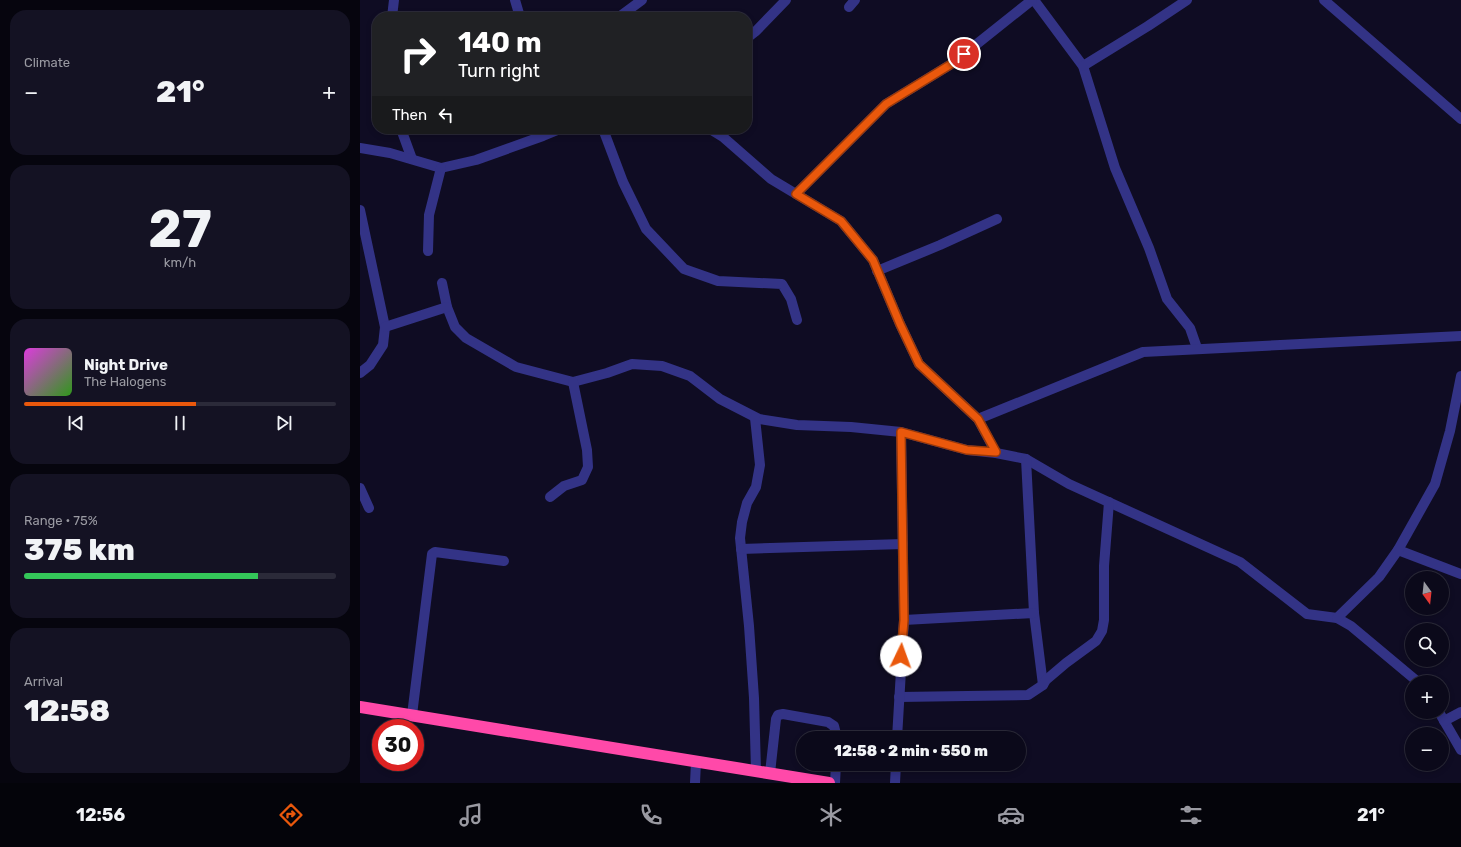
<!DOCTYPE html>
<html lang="en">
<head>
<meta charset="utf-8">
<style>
	body { margin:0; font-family:Rubik,sans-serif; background:#141223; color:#f1f3f6; height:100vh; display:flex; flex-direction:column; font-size:15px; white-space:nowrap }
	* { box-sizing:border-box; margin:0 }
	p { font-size:13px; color:#9a9aa2 }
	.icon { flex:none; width:22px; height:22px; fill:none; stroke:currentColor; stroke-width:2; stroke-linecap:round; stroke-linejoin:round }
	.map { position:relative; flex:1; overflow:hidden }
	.side { display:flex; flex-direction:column; gap:10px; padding:10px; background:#06050e; width:360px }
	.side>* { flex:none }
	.hud { position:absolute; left:12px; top:12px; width:380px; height:122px; border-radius:16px; box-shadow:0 2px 6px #0003,0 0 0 1px #2b2a39; background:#202124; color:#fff; overflow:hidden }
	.needle { width:26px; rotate:165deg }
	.controls { position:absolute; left:1045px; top:571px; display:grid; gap:8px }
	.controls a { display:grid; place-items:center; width:44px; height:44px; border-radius:50%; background:#0b091a; box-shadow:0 2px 6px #0003,0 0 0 1px #2b2a39; font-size:20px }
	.speed { position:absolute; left:12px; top:719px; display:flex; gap:8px; font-size:20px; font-weight:700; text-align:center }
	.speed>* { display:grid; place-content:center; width:52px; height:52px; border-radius:50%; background:#0b091a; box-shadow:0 2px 6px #0003,0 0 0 1px #2b2a39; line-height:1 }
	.speed .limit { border:6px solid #d22; background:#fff; color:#111 }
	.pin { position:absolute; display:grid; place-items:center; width:34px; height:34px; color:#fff; margin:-17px; border:2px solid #fff; border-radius:50%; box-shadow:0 1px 4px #0007 }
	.me { position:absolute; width:44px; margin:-22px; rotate:3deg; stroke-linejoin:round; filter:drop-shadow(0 0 3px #0008) }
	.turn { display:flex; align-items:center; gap:14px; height:84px; padding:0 20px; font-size:18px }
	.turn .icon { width:52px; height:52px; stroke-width:2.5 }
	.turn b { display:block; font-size:28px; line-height:34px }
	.then { display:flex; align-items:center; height:38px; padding:0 20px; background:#0003; gap:8px; font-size:15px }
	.big { font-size:30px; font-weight:800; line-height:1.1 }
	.side .widget { flex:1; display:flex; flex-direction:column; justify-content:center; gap:6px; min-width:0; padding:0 14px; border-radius:16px; background:#141223 }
	.side .dial { align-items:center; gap:0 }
	.dial b { font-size:52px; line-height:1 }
	.song { display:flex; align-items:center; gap:12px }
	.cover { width:48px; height:48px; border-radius:6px; background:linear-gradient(135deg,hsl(300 70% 55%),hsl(110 70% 35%)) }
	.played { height:4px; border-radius:2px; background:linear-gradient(90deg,#ea580c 55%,#2b2a39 55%) }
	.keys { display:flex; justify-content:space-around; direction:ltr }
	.heat { display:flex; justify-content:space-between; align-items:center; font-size:22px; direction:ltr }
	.charge { height:6px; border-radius:3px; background:linear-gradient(90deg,#34c759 75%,#2b2a39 0) }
	.trip { position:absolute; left:436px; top:731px; width:230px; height:40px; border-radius:20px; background:#0b091a; box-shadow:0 2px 6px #0003,0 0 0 1px #2b2a39; font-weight:800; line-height:40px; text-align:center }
	.tabs { display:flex; height:64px; justify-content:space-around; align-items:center; background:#04040a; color:#9a9aa2 }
	.tabs .icon { width:28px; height:28px }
	.tabs .current { color:#ea580c }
	.tabs b { font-size:18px; color:#f1f3f6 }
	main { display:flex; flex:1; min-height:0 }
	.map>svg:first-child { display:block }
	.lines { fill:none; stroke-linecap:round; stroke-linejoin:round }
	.minor { stroke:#333386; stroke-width:10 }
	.highway { stroke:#ff49a9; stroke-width:12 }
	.route-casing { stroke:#983908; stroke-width:10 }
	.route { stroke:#ea580c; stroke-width:7 }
</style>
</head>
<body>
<main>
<section class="side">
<div class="widget"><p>Climate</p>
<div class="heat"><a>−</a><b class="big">21°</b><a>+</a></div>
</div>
<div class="widget dial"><b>27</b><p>km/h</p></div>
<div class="widget">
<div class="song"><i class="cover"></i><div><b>Night Drive</b><p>The Halogens</p></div></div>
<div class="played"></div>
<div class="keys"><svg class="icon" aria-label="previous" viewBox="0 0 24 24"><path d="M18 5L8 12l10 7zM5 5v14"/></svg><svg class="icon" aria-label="pause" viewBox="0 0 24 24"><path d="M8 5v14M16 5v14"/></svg><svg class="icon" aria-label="next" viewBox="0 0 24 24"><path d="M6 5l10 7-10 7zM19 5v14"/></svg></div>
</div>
<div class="widget"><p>Range · 75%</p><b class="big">375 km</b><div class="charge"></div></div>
<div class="widget"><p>Arrival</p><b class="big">12:58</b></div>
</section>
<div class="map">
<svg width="1101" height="783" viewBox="0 0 1101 783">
	<rect width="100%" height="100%" fill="#0f0c23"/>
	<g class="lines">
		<g class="minor">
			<polyline points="155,0 160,17"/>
			<polyline points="674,0 723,66 755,168 789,248 807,299 830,328 837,348"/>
			<polyline points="964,0 1101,119"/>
			<polyline points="489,7 495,0"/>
			<polyline points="32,17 34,0"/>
			<polyline points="259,17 282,0"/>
			<polyline points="387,38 396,31 426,0"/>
			<polyline points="723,66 788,26 827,0"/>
			<polyline points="41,129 52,159"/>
			<polyline points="243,129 263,182 286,229 324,269 358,281 422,284 431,299 437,320"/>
			<polyline points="350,129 363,137 411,179 481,221 513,260 540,324 559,364 618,419 636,453 666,459 709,484 880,562 947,614 977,618 991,626 1058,682"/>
			<polyline points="0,148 30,153 81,168 116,160 183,136 200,129"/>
			<polyline points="436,194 526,104 593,63 672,0"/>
			<polyline points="0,210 25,327 23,345 10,365 0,373"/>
			<polyline points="68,251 69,215 81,168"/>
			<polyline points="517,271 580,245 637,219"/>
			<polyline points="82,283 87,307 95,327 106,338 156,367 213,382 247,373 272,364 302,366 330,376 360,399 399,419 437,425 491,427 541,432 607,450 636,453"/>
			<polyline points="25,327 87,307"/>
			<polyline points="395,418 400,465 396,487 387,503 382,522 380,538 389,626 394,698 396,771"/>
			<polyline points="618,419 783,352 1101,336"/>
			<polyline points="666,459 674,613 683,685"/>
			<polyline points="0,488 9,508"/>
			<polyline points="190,497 204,486 222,480 228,467 227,450 213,382"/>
			<polyline points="381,549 543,544"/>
			<polyline points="1038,550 1101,574"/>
			<polyline points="977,618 1019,577 1038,550 1075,484 1090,431 1101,376"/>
			<polyline points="544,620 674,613"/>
			<polyline points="539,697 668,695 683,685 686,680 706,663 736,641 742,631 744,620 744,566 749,502"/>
			<polyline points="1079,712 1101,750"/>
			<polyline points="52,715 72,554 75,552 144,561"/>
			<polyline points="1084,721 1101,712"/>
			<polyline points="537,738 544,620 541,432"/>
			<polyline points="410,773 416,719 418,715 423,714 468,722 474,726 477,738"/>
			<polyline points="335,783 336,762"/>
			<polyline points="475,783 476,764"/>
			<polyline points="535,783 536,764"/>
		</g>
		<polyline class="highway" points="0,707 469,783"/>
	</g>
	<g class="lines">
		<defs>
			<polyline id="route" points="541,656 544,620 541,432 607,450 636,452 618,419 559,364 540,324 513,260 481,221 436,194 526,104 593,63 604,54"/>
		</defs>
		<use href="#route" class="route-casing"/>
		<use href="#route" class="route"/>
	</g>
</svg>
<div class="controls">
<a><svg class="needle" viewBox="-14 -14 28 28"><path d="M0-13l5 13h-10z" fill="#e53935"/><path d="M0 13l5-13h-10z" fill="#9a9aa2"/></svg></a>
<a><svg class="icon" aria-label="search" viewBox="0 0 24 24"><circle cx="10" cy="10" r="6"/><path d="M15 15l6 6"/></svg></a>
<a>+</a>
<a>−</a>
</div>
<div class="speed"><div class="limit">30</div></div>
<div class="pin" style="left:604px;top:54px;background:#d93025"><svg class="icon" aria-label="arrive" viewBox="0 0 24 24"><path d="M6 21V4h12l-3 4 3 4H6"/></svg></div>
<svg class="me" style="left:541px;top:656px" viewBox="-20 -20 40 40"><circle r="19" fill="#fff"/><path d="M0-13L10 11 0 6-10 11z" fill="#ea580c"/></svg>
<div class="trip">12:58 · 2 min · 550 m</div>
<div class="hud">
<div class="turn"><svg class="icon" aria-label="right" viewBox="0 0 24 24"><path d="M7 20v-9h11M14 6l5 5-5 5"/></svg><div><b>140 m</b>Turn right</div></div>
<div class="then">Then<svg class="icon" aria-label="left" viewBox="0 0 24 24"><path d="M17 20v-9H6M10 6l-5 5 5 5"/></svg></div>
</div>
</div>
</main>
<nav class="tabs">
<b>12:56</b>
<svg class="icon current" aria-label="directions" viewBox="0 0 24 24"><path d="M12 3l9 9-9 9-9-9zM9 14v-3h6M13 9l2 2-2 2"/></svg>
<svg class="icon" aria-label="music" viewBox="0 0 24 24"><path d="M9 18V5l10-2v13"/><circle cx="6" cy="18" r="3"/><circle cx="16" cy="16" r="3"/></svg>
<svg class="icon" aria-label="phone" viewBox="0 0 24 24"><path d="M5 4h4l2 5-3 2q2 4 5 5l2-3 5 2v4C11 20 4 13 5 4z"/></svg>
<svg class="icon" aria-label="climate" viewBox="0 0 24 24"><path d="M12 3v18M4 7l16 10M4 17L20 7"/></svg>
<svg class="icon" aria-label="car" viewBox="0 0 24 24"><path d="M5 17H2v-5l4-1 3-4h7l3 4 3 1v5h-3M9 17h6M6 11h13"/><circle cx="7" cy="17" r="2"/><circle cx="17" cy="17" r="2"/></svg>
<svg class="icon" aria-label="filters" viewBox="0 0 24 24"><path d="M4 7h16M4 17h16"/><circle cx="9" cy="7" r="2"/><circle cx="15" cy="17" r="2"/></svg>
<b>21°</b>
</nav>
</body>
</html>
